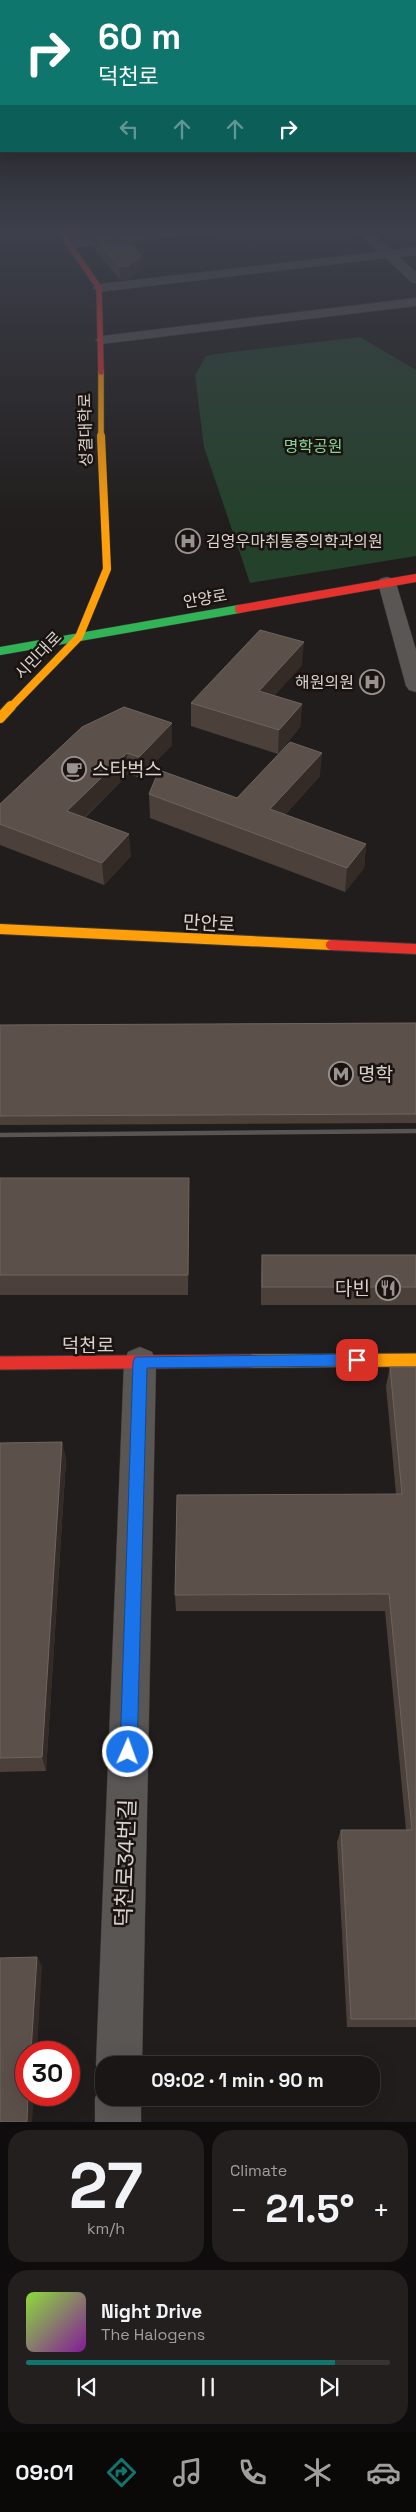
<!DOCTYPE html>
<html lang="en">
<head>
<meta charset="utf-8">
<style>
	body { margin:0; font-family:"Space Grotesk","Noto Sans KR",sans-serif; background:#221f1e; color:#f1f3f6; height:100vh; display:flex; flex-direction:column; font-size:19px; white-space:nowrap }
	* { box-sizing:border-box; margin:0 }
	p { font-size:16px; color:#9f9fa0 }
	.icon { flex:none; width:28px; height:28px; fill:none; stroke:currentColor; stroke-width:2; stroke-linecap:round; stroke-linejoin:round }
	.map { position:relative; height:2122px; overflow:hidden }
	.sheet { display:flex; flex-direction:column; gap:8px; padding:8px; background:#0e0c0c; flex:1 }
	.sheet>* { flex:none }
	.hud { position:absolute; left:0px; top:0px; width:416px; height:152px; box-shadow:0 5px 20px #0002,0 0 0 1px #373534; background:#0f766e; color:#fff; overflow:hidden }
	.speed { position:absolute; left:15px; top:2041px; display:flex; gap:10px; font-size:25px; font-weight:700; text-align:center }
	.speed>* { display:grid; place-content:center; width:65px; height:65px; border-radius:50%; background:#191615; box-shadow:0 5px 20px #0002,0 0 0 1px #373534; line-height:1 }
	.speed .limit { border:8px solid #d22; background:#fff; color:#111 }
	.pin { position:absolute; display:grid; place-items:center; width:42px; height:42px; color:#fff; margin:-21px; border-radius:10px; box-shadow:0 2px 8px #0006 }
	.me { position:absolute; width:55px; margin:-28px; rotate:2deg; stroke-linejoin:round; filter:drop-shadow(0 0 4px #0008) }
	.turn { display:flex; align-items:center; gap:18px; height:105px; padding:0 15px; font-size:22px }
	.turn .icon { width:65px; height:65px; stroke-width:2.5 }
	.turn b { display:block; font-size:35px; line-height:42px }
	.lanes { display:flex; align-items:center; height:48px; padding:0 15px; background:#0003; justify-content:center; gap:25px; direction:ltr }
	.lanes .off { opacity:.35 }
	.big { font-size:38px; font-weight:700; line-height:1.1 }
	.sheet .widget { flex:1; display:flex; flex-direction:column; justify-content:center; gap:8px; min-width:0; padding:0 18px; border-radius:20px; background:#221f1e }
	.sheet .dial { align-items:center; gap:0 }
	.dial b { font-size:65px; line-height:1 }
	.song { display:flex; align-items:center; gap:15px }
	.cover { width:60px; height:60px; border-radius:8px; background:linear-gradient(135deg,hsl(90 70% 55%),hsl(290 70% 35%)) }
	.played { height:5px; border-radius:2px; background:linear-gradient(90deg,#0f766e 85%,#373534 85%) }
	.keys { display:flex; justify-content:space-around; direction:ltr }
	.heat { display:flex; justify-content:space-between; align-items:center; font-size:28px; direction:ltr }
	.sheet .tiles { flex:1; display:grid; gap:8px; grid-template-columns:1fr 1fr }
	.widget:last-child { grid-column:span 2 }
	.trip { position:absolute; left:95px; top:2056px; width:285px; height:50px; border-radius:20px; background:#191615; box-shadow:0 5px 20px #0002,0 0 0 1px #373534; font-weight:700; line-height:50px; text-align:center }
	.dock { display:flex; height:80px; justify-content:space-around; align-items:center; background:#0a0908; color:#9f9fa0 }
	.dock .icon { width:35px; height:35px }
	.dock .active { color:#0f766e }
	.dock b { font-size:22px; color:#f1f3f6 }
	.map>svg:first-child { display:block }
	.green { fill:#24412b }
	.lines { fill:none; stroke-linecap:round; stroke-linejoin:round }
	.street-casing { stroke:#3b3836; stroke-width:1 }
	.fast-casing { stroke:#3b3836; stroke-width:9 }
	.slow-far3-casing { stroke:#3b3836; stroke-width:7 }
	.slow-far2-casing { stroke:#3b3836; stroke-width:9 }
	.slow-far1-casing { stroke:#3b3836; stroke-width:12 }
	.slow-casing { stroke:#3b3836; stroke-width:15 }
	.jam-far3-casing { stroke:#3b3836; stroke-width:7 }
	.jam-far2-casing { stroke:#3b3836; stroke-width:9 }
	.jam-far1-casing { stroke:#3b3836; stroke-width:12 }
	.jam-casing { stroke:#3b3836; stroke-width:15 }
	.street { fill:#595654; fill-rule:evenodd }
	.fast { stroke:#30b455; stroke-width:8 }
	.slow-far3 { stroke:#ff9f0a; stroke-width:5.5 }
	.slow-far2 { stroke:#ff9f0a; stroke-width:8 }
	.slow-far1 { stroke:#ff9f0a; stroke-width:10 }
	.slow { stroke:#ff9f0a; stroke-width:13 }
	.jam-far3 { stroke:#e5322d; stroke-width:5.5 }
	.jam-far2 { stroke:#e5322d; stroke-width:8 }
	.jam-far1 { stroke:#e5322d; stroke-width:10 }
	.jam { stroke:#e5322d; stroke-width:13 }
	.rail { stroke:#585554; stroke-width:4.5 }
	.wall { fill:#4c403a }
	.shaded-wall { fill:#342b27 }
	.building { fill:#5b504a; stroke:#6e645f }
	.route { fill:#1a73e8; stroke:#114b97 }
	.labels { text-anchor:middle; stroke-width:5; stroke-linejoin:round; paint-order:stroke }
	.far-street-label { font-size:16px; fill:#d8d3d0; stroke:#1a1310 }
	.far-park-label { font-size:16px; fill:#85d397; stroke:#1a1310 }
	.far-poi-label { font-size:16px; fill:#d8d3d0; stroke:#1a1310; text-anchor:start }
	.poi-label { font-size:19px; fill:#d8d3d0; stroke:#1a1310; text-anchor:start }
	.street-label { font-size:19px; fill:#d8d3d0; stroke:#1a1310 }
	.near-street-label { font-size:22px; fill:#d8d3d0; stroke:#1a1310 }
</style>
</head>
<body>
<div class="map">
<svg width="416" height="2122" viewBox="0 0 416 2122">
	<rect width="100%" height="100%" fill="#211d1c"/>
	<polygon class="green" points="360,337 416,370 416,556 250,583 204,447 195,375 206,356 216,354"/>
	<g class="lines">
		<defs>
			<g id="street">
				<polygon points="173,229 215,229 209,233 70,248 64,244 70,240"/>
				<polygon points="355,229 368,229 392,250 416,247 416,255 399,257 416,272 416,283 411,282 386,258 99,292 92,288 99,284 378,252"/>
				<polygon points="416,298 416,306 102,344 95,340 102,336"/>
				<polygon points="387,577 394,579 396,583 416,650 416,692 409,690 406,686 378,583 380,579"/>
				<polygon points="140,1347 152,1352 156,1362 142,2065 104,2065 104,2098 141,2098 141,2122 95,2122 95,2098 103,2081 96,2065 124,1362 128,1352"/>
			</g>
			<polyline id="fast" points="0,651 239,609"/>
			<polyline id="slow-far3" points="101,372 101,437"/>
			<polyline id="slow-far2" points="10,708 79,637 107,569 101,436"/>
			<g id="slow-far1">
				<polyline points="0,718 11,706"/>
				<polyline points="0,929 331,945"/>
			</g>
			<polyline id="slow" points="253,1361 416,1360"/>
			<polyline id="jam-far3" points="59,229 99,288 101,372"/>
			<polyline id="jam-far2" points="239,609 416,578"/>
			<polyline id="jam-far1" points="331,945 416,949"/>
			<polyline id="jam" points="0,1363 253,1361"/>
		</defs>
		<use href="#street" class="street-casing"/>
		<use href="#fast" class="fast-casing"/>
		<use href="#slow-far3" class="slow-far3-casing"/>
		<use href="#slow-far2" class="slow-far2-casing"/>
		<use href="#slow-far1" class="slow-far1-casing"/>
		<use href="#slow" class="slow-casing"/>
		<use href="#jam-far3" class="jam-far3-casing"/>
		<use href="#jam-far2" class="jam-far2-casing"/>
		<use href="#jam-far1" class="jam-far1-casing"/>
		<use href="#jam" class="jam-casing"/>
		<use href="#street" class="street"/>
		<use href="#fast" class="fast"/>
		<use href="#slow-far3" class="slow-far3"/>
		<use href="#slow-far2" class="slow-far2"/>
		<use href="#slow-far1" class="slow-far1"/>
		<use href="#slow" class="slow"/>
		<use href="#jam-far3" class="jam-far3"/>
		<use href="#jam-far2" class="jam-far2"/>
		<use href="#jam-far1" class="jam-far1"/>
		<use href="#jam" class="jam"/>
		<polyline class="rail" points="0,1135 416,1131"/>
	</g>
	<g class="wall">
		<polygon points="78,229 115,229 115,233 142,268 128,279 120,280 93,247 93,236 84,237"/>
		<polygon points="302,665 274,696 302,704 300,727 278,754 191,726 191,703"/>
		<polygon points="82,727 172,745 140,778 128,774 85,818 131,856 104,885 0,845 0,804"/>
		<polygon points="320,776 285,815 366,844 364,868 345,892 150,818 149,794 237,798"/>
		<polygon points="416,1023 416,1123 0,1125 0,1025"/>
		<polygon points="0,1178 189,1199 188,1295 0,1295"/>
		<polygon points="262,1255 416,1255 416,1305 261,1305 261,1274"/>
		<polygon points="390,1367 416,1367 416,2027 347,2027 337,1842 341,1830 406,1830 385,1611 176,1611 175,1595 396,1494 386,1386"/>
		<polygon points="62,1442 66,1460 46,1771 0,1772 0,1443"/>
	</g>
	<g class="shaded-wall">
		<polygon points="84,229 115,229 115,233 84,237"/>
		<polygon points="141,256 142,268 128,279 120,280 119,267"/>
		<polygon points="304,642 302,665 258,714 259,691"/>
		<polygon points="302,704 300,727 278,754 279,730"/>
		<polygon points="172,723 172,745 140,778 139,757"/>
		<polygon points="127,753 128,774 69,833 67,811"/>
		<polygon points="322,753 320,776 269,833 270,809"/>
		<polygon points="129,834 131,856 104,885 102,863"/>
		<polygon points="366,844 364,868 345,892 347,868"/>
		<polygon points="189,1178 189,1199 188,1295 188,1275"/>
		<polygon points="62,1442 66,1460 46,1771 42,1757"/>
		<polygon points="37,1957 42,1966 37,2052 31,2052"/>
		<polygon points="28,2095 34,2095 32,2122 27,2122"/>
	</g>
	<g class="building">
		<polygon points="123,232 141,256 128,266 119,267 93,235"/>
		<polygon points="260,630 304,642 259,691 302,704 279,730 191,703"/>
		<polygon points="124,707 172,723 139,757 127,753 67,811 129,834 102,863 0,824 0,804 82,727"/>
		<polygon points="290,742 322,753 270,809 366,844 347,868 149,794 159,770 237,798"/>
		<polygon points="416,1023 416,1114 0,1116 0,1025"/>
		<polygon points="0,1178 189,1178 188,1275 0,1275"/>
		<rect x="262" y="1255" width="154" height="32"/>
		<polygon points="390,1367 416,1367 416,2019 351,2019 341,1830 412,1830 389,1594 175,1595 177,1495 402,1494"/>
		<polygon points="62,1442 42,1757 0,1758 0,1443"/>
		<polygon points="37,1957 31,2052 26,2052 26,2095 28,2095 27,2122 0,2122 0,1958"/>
	</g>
	<linearGradient id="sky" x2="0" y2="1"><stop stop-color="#12100f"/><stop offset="0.44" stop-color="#3d404b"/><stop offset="1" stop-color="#3d404b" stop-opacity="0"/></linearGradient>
	<rect width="416" height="526" fill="url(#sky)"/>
	<polygon class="route" points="357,1354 362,1356 364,1360 362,1365 357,1366 147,1368 137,1752 134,1758 128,1761 123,1758 120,1752 133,1362 135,1357"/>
	<defs>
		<symbol id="hospital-ring" viewBox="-11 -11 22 22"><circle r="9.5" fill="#1a1310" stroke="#989391" stroke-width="1.5"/><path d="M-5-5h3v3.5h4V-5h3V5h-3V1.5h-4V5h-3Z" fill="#989391"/></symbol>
		<symbol id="cafe-ring" viewBox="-11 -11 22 22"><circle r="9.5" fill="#1a1310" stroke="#989391" stroke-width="1.5"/><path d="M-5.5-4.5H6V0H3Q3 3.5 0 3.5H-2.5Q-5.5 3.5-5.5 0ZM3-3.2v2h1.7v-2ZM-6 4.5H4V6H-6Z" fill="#989391"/></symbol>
		<symbol id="metro-ring" viewBox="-11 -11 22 22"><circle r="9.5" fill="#1a1310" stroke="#989391" stroke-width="1.5"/><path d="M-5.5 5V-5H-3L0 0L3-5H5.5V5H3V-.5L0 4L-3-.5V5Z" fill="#989391"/></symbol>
		<symbol id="restaurant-ring" viewBox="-11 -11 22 22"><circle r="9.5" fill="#1a1310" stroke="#989391" stroke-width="1.5"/><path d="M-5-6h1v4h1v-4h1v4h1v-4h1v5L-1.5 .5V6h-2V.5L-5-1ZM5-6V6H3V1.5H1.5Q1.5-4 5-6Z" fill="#989391"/></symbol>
	</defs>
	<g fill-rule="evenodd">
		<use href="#hospital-ring" x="174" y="527" width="28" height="28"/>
		<use href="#hospital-ring" x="358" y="668" width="28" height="28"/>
		<use href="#cafe-ring" x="60" y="755" width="28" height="28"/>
		<use href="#metro-ring" x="327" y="1060" width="28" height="28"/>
		<use href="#restaurant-ring" x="374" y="1274" width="28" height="28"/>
	</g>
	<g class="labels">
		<g class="far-street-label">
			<text transform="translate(85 430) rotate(-91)" y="6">성결대학로</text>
			<text transform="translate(205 598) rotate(-10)" y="6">안양로</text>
			<text transform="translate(38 655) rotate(-46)" y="6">시민대로</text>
		</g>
		<g class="far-park-label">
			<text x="313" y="452">명학공원</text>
		</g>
		<g class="far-poi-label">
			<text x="206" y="547">김영우마취통증의학과의원</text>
			<text x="354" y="688" text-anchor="end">해원의원</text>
		</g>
		<g class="poi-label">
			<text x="92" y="776">스타벅스</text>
			<text x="358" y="1081">명학</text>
			<text x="370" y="1295" text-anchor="end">다빈</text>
		</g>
		<g class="street-label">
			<text transform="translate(209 923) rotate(3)" y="7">만안로</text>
			<text x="88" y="1352">덕천로</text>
		</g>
		<g class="near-street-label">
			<text transform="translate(125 1863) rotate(-88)" y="8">덕천로34번길</text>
		</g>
	</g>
</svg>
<div class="speed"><div class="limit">30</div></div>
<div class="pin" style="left:357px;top:1360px;background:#d93025"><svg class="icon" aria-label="arrive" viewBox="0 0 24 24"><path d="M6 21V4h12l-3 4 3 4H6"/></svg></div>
<svg class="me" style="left:128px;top:1752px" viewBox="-20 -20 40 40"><circle r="17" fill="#1a73e8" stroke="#fff" stroke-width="3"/><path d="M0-11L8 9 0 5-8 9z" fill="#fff"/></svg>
<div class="trip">09:02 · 1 min · 90 m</div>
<div class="hud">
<div class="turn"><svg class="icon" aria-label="right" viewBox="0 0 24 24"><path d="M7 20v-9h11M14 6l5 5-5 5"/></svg><div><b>60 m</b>덕천로</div></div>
<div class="lanes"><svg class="icon off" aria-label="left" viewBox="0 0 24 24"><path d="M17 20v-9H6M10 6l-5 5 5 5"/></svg><svg class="icon off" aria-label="ahead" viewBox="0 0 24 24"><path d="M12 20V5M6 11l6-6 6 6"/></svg><svg class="icon off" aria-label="ahead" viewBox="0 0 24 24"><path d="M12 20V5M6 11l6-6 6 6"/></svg><svg class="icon" aria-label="right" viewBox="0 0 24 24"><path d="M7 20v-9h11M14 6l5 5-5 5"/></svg></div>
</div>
</div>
<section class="sheet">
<div class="tiles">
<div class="widget dial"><b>27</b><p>km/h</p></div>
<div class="widget"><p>Climate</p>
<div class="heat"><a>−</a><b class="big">21.5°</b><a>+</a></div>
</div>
<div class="widget">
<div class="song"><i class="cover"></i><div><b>Night Drive</b><p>The Halogens</p></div></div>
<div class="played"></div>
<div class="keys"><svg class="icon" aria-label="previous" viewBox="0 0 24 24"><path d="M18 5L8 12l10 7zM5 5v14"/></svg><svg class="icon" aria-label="pause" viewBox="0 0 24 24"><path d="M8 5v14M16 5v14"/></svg><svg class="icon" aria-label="next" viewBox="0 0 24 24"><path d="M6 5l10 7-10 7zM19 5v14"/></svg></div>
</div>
</div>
</section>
<nav class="dock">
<b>09:01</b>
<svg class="icon active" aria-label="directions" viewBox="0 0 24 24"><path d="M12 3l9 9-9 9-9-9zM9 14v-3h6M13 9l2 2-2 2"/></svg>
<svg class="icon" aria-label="music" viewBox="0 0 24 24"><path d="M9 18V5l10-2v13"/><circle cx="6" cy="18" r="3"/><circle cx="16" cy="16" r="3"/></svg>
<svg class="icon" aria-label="phone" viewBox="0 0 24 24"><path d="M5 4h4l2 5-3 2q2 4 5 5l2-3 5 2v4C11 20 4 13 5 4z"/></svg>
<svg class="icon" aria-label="climate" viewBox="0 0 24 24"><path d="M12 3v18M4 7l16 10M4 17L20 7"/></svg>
<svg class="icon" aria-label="car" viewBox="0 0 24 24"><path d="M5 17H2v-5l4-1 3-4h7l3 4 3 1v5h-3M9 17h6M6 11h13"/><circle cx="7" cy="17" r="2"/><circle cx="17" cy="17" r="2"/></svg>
</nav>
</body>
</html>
